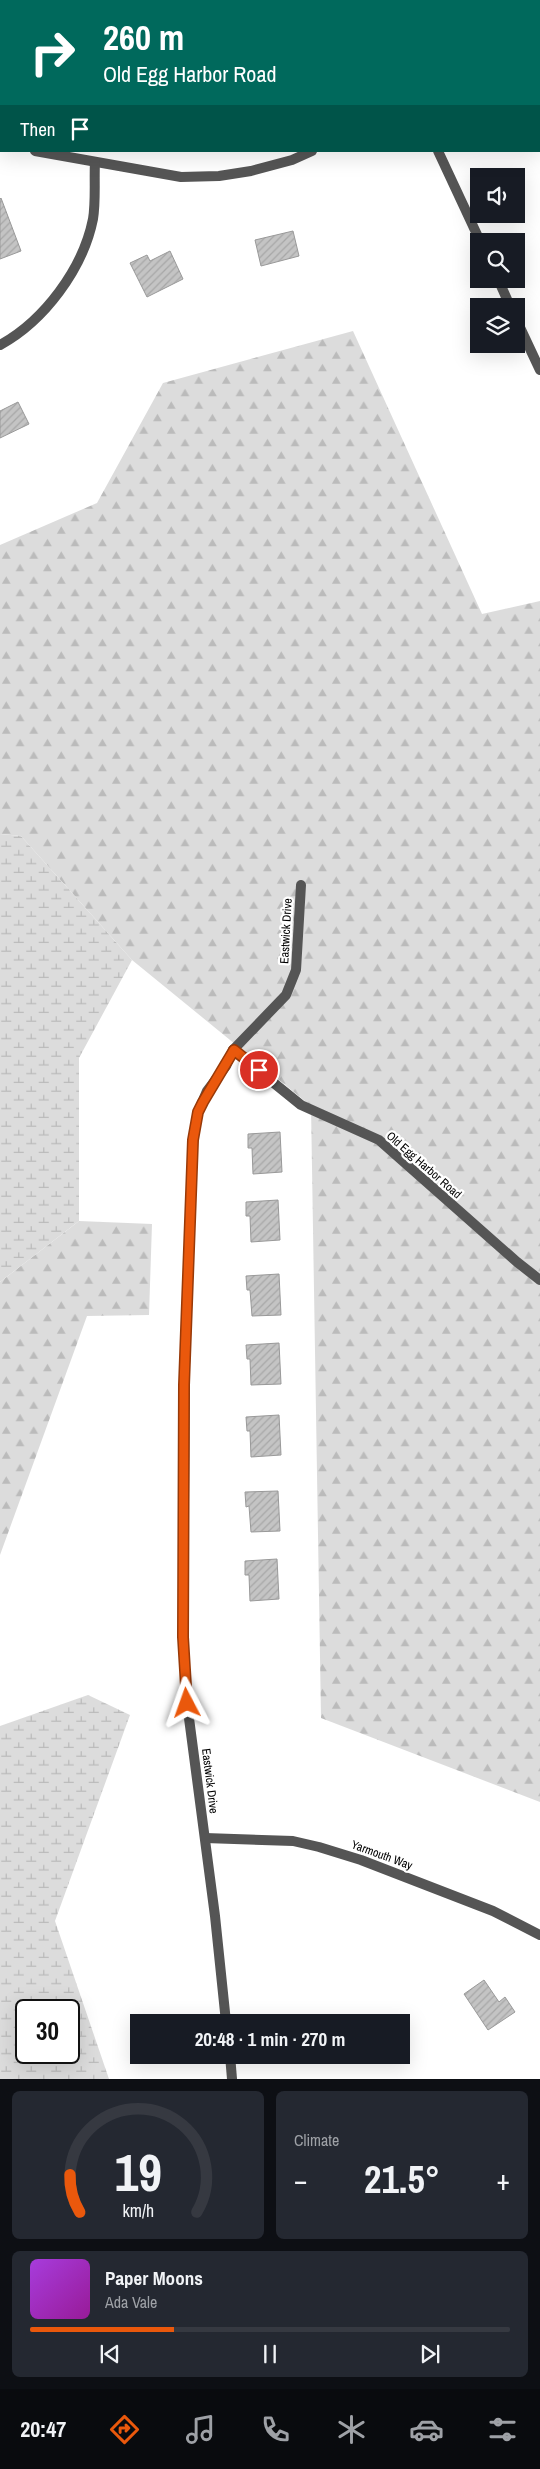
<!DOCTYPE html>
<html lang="en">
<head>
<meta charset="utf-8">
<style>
	body { margin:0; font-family:"Archivo Narrow",sans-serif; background:#242831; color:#f1f3f6; height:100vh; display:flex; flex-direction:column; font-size:19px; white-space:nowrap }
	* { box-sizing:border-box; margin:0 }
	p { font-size:16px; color:#9ea1a6 }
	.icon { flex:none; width:28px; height:28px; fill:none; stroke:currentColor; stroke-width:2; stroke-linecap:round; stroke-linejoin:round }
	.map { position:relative; height:2079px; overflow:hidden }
	.details { display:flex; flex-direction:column; gap:12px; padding:12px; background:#0d0f14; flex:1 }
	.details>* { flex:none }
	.hud { position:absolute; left:0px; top:0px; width:540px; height:152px; box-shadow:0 5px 20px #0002; background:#00695c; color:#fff; overflow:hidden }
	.fabs { position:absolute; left:470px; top:168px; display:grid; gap:10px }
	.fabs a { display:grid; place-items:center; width:55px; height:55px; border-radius:0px; background:#171b24; box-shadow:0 5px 20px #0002; font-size:25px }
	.speed { position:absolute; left:15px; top:1999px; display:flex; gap:10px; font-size:25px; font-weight:700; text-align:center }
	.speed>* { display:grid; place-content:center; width:65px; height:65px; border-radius:50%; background:#171b24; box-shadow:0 5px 20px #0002; line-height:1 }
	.speed .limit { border:2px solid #111; border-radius:8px; background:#fff; color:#111 }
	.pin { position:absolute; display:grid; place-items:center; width:42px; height:42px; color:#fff; margin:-21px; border:2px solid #fff; border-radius:50%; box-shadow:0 1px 5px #0007 }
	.me { position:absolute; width:55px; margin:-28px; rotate:356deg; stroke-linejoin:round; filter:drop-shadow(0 0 4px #0008) }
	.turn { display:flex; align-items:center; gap:18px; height:105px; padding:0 20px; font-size:22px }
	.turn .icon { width:65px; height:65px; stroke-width:2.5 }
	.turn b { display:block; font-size:35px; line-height:42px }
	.then { display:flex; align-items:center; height:48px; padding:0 20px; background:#0003; gap:10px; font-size:19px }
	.big { font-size:38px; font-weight:700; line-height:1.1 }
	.details .widget { flex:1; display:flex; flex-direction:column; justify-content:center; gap:8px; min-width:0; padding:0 18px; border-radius:8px; background:#242831 }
	.details .dial { align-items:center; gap:0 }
	.dial svg { height:130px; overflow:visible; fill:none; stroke:#363941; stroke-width:7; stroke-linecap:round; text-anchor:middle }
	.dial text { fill:#f1f3f6; stroke:none }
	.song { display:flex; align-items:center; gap:15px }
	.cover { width:60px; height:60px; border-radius:8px; background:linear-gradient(135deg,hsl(280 70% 55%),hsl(300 70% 35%)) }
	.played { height:5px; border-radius:2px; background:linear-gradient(90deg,#ea580c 30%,#363941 30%) }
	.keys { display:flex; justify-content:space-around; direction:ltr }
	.heat { display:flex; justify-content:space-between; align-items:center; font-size:28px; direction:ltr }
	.details .tiles { flex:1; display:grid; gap:12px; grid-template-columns:1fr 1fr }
	.widget:last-child { grid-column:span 2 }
	.trip { position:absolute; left:130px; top:2014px; width:280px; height:50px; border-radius:0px; background:#171b24; box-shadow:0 5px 20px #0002; font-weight:700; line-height:50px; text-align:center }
	.tabs { display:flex; height:80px; justify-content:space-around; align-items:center; background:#090b0e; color:#9ea1a6 }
	.tabs .icon { width:35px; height:35px }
	.tabs .active { color:#ea580c }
	.tabs b { font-size:22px; color:#f1f3f6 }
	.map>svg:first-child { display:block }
	.forest { fill:url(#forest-firs) }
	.wetland { fill:url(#wetland-marsh); fill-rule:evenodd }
	.building { fill:url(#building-hatch); stroke:#999 }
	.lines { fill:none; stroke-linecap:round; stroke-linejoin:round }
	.street { stroke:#555; stroke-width:10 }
	.route-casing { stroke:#983908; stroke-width:12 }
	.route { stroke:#ea580c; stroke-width:9 }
	.labels { text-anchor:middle; stroke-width:4.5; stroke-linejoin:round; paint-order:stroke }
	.street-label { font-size:12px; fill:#000; stroke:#fff }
</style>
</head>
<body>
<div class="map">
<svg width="540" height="2079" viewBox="0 0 540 2079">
	<defs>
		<pattern id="forest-firs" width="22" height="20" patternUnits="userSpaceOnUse" patternTransform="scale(1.25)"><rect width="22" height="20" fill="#dcdcdc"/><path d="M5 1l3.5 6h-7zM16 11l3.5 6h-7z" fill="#bbb"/></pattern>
		<pattern id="wetland-marsh" width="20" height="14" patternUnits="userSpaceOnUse" patternTransform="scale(1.25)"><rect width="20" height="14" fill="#dcdcdc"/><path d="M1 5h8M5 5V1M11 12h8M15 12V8" fill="none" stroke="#bbb"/></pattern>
		<pattern id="building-hatch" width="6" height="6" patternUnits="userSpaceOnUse" patternTransform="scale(1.25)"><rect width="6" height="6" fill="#c4c4c4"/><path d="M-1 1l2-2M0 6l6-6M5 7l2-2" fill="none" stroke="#a7a7a7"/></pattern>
	</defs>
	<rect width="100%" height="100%" fill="#fff"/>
	<g class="forest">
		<polygon points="353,331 482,614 540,601 540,1802 321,1718 311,1106 132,960 21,836 0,834 0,545 97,503 163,383"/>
		<polygon points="79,1221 152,1224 149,1315 87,1316 0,1555 0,1282"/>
	</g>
	<g class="wetland">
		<polygon points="0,834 21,836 132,960 79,1058 79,1221 0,1282"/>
		<path d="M88 1695 130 1715 55 1921 109 2079H0V1726ZM26 2010H69V2052H26Z"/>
	</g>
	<g class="building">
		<polygon points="1,198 21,251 0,259 0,199"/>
		<polygon points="293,231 299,256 261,266 255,240"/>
		<polygon points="170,251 183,279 147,297 130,263 147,255 150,261"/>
		<polygon points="18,402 29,424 0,438 0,411"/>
		<polygon points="280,1132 282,1172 253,1174 252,1148 248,1148 248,1134"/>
		<polygon points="278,1200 280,1240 251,1242 250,1216 246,1216 246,1202"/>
		<polygon points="279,1274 281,1315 252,1316 250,1290 247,1290 246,1276"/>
		<polygon points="279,1343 281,1384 251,1385 250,1359 247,1359 246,1345"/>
		<polygon points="279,1415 281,1455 251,1457 250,1431 247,1431 246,1417"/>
		<polygon points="278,1491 280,1531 251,1532 249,1506 246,1507 245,1492"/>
		<polygon points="277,1559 279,1599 250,1601 249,1575 245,1575 245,1561"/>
		<polygon points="484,1980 499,2002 505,1997 515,2012 488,2030 464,1994"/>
	</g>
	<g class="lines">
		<g class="street">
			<polyline points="518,1 519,0"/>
			<polyline points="0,145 1,145"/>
			<polyline points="35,151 181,177 219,176 251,171 292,160 312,151"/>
			<polyline points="438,151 480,241"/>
			<polyline points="498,279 510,306"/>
			<polyline points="516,319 540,370"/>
			<path d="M0 345C44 321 83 269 93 219 96 201 94 180 95 162"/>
			<polyline points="233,1050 301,1105 379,1140 517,1262 540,1280"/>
			<polyline points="205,1838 293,1841 319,1847 361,1860 493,1911 540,1935"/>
			<polyline points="226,2022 215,1916 187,1703 183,1637 185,1365 193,1140 198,1112 207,1091 226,1066 233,1050 286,995 296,970 301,885"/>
			<polyline points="230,2055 232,2079"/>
		</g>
	</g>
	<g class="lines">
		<defs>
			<polyline id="route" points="187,1703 183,1637 184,1385 193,1140 198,1112 203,1102 234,1050 259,1070"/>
		</defs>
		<use href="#route" class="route-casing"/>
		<use href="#route" class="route"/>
	</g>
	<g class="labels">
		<g class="street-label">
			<text transform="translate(286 931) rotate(-87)" y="4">Eastwick Drive</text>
			<text transform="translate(424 1165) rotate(41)" y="4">Old Egg Harbor Road</text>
			<text transform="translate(210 1781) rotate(83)" y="4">Eastwick Drive</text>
			<text transform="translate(382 1855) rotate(20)" y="4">Yarmouth Way</text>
		</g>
	</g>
</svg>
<div class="fabs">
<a><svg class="icon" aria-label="sound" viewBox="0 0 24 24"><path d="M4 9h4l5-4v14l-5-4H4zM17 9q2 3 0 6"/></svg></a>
<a><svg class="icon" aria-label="search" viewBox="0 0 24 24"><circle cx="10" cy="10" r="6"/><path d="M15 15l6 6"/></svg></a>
<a><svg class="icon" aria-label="layers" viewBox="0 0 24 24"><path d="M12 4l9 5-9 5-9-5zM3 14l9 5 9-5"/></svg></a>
</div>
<div class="speed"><div class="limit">30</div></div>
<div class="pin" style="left:259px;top:1070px;background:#d93025"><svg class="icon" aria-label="arrive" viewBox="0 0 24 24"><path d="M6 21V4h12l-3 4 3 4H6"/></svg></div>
<svg class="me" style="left:187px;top:1703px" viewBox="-20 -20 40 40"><path d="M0-17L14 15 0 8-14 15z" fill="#ea580c" stroke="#fff" stroke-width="4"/></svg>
<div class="trip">20:48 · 1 min · 270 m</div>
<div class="hud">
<div class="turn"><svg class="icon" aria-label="right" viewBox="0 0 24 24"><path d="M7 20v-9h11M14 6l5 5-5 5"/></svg><div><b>260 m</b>Old Egg Harbor Road</div></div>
<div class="then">Then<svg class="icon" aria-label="arrive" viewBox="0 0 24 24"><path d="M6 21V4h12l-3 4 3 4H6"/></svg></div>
</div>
</div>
<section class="details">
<div class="tiles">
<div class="widget dial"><svg viewBox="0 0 100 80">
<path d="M14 69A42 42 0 1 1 86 69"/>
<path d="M14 69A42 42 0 0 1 8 46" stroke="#ea580c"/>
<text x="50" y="56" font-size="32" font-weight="700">19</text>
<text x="50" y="72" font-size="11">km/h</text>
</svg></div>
<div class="widget"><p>Climate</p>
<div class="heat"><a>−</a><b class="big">21.5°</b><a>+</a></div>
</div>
<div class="widget">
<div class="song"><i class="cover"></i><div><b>Paper Moons</b><p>Ada Vale</p></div></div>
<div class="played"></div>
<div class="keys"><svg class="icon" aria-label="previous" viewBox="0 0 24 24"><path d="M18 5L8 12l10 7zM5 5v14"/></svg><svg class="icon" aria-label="pause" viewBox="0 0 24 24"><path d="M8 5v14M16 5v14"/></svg><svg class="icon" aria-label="next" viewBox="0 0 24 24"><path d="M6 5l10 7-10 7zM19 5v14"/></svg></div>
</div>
</div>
</section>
<nav class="tabs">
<b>20:47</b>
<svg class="icon active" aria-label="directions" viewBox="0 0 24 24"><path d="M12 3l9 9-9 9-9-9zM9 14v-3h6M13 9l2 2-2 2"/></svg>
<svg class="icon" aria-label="music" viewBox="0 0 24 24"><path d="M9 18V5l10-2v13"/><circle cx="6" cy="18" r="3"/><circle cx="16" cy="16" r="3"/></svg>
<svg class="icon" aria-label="phone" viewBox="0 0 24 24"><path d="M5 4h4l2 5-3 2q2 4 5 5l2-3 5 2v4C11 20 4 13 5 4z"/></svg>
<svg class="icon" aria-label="climate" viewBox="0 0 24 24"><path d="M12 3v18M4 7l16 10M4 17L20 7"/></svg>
<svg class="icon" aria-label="car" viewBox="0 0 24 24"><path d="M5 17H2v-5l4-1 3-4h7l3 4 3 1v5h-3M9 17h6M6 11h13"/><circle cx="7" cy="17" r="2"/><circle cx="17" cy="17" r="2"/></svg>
<svg class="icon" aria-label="filters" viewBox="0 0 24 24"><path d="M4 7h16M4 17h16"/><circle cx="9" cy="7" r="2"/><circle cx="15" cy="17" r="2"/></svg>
</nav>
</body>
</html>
